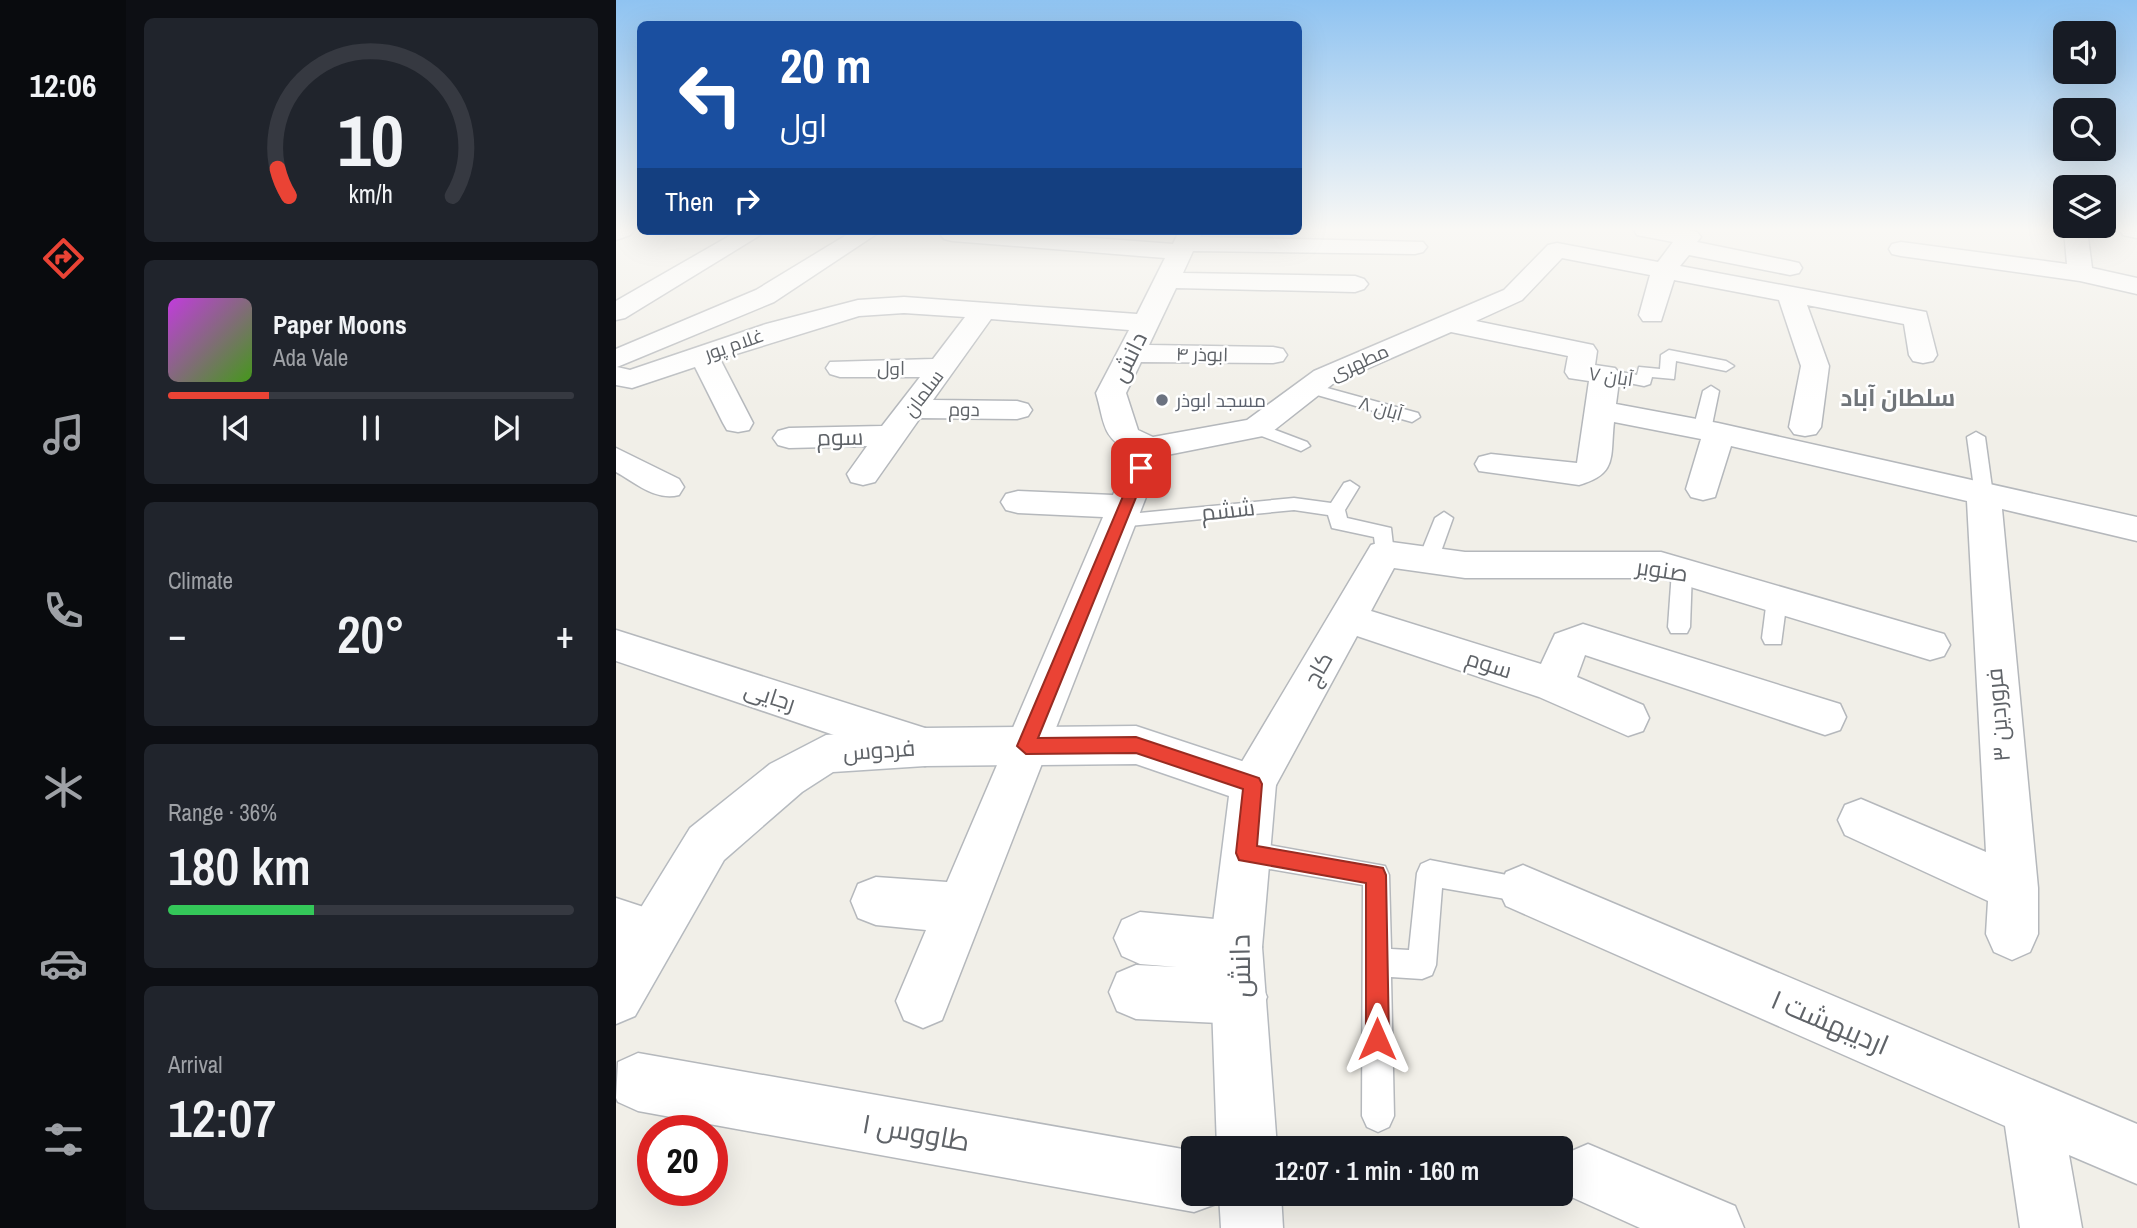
<!DOCTYPE html>
<html lang="en">
<head>
<meta charset="utf-8">
<style>
	body { margin:0; font-family:"Archivo Narrow",Cairo,sans-serif; background:#20242c; color:#f1f3f6; height:100vh; display:flex; flex-direction:column; font-size:26px; white-space:nowrap }
	* { box-sizing:border-box; margin:0 }
	p { font-size:23px; color:#9ea1a6 }
	.icon { flex:none; width:38px; height:38px; fill:none; stroke:currentColor; stroke-width:2; stroke-linecap:round; stroke-linejoin:round }
	.map { position:relative; flex:1; overflow:hidden }
	.sheet { display:flex; flex-direction:column; gap:18px; padding:18px; background:#0d0f14; width:490px }
	.sheet>* { flex:none }
	.banner { position:absolute; left:21px; top:21px; width:665px; height:214px; border-radius:10px; box-shadow:0 7px 28px #0002; background:#1a4fa0; color:#fff; overflow:hidden }
	.fabs { position:absolute; left:1437px; top:21px; display:grid; gap:14px }
	.fabs a { display:grid; place-items:center; width:63px; height:63px; border-radius:10px; background:#171b24; box-shadow:0 7px 28px #0002; font-size:35px }
	.speed { position:absolute; left:21px; top:1115px; display:flex; gap:14px; font-size:35px; font-weight:700; text-align:center }
	.speed>* { display:grid; place-content:center; width:91px; height:91px; border-radius:50%; background:#171b24; box-shadow:0 7px 28px #0002; line-height:1 }
	.speed .limit { border:10px solid #d22; background:#fff; color:#111 }
	.pin { position:absolute; display:grid; place-items:center; width:60px; height:60px; color:#fff; margin:-30px; border-radius:14px; box-shadow:0 4px 10px #0006 }
	.me { position:absolute; width:77px; margin:-38px; rotate:0deg; stroke-linejoin:round; filter:drop-shadow(0 0 5px #0008) }
	.turn { display:flex; align-items:center; gap:24px; height:147px; padding:0 28px; font-size:32px }
	.turn .icon { width:91px; height:91px; stroke-width:2.5 }
	.turn b { display:block; font-size:49px; line-height:60px }
	.then { display:flex; align-items:center; height:66px; padding:0 28px; background:#0003; gap:14px; font-size:26px }
	.big { font-size:52px; font-weight:600; line-height:1.1 }
	.sheet .tile { flex:1; display:flex; flex-direction:column; justify-content:center; gap:10px; min-width:0; padding:0 24px; border-radius:10px; background:#20242c }
	.sheet .dial { align-items:center; gap:0 }
	.dial svg { height:182px; overflow:visible; fill:none; stroke:#363941; stroke-width:7; stroke-linecap:round; text-anchor:middle }
	.dial text { fill:#f1f3f6; stroke:none }
	.song { display:flex; align-items:center; gap:21px }
	.cover { width:84px; height:84px; border-radius:10px; background:linear-gradient(135deg,hsl(290 70% 55%),hsl(100 70% 35%)) }
	.played { height:7px; border-radius:4px; background:linear-gradient(90deg,#ea4335 25%,#363941 25%) }
	.keys { display:flex; justify-content:space-around; direction:ltr }
	.heat { display:flex; justify-content:space-between; align-items:center; font-size:38px; direction:ltr }
	.charge { height:10px; border-radius:5px; background:linear-gradient(90deg,#34c759 36%,#363941 0) }
	.trip { position:absolute; left:565px; top:1136px; width:392px; height:70px; border-radius:10px; background:#171b24; box-shadow:0 7px 28px #0002; font-weight:600; line-height:70px; text-align:center }
	main { display:flex; flex:1; min-height:0 }
	.dock { display:flex; flex-direction:column; width:126px; justify-content:space-around; align-items:center; background:#090b0e; color:#9ea1a6 }
	.dock .icon { width:49px; height:49px }
	.dock .active { color:#ea4335 }
	.dock b { font-size:32px; color:#f1f3f6 }
	.map>svg:first-child { display:block }
	.lines { fill:none; stroke-linecap:round; stroke-linejoin:round }
	.lane-casing { stroke:#b5b8bc; stroke-width:3 }
	.street-casing { stroke:#b5b8bc; stroke-width:3 }
	.secondary-casing { stroke:#b6babf; stroke-width:3 }
	.lane { fill:#fff; fill-rule:evenodd }
	.street { fill:#fff; fill-rule:evenodd }
	.secondary { fill:#fff; fill-rule:evenodd }
	.route { fill:#ea4335; stroke:#982c22; stroke-width:2 }
	.worship-dot { fill:#6b7280; stroke:#fff; stroke-width:2.5 }
	.labels { text-anchor:middle; stroke-width:5; stroke-linejoin:round; paint-order:stroke }
	.far-street-label { font-size:19px; fill:#5f6368; stroke:#fff }
	.far-worship-label { font-size:19px; fill:#5b616d; stroke:#fff; text-anchor:start }
	.street-label { font-size:23px; fill:#5f6368; stroke:#fff }
	.far-district-label { font-size:24px; font-weight:bold; fill:#70757a; stroke:#fff }
	.near-street-label { font-size:28px; fill:#5f6368; stroke:#fff }
</style>
</head>
<body>
<main>
<nav class="dock">
<b>12:06</b>
<svg class="icon active" aria-label="directions" viewBox="0 0 24 24"><path d="M12 3l9 9-9 9-9-9zM9 14v-3h6M13 9l2 2-2 2"/></svg>
<svg class="icon" aria-label="music" viewBox="0 0 24 24"><path d="M9 18V5l10-2v13"/><circle cx="6" cy="18" r="3"/><circle cx="16" cy="16" r="3"/></svg>
<svg class="icon" aria-label="phone" viewBox="0 0 24 24"><path d="M5 4h4l2 5-3 2q2 4 5 5l2-3 5 2v4C11 20 4 13 5 4z"/></svg>
<svg class="icon" aria-label="climate" viewBox="0 0 24 24"><path d="M12 3v18M4 7l16 10M4 17L20 7"/></svg>
<svg class="icon" aria-label="car" viewBox="0 0 24 24"><path d="M5 17H2v-5l4-1 3-4h7l3 4 3 1v5h-3M9 17h6M6 11h13"/><circle cx="7" cy="17" r="2"/><circle cx="17" cy="17" r="2"/></svg>
<svg class="icon" aria-label="filters" viewBox="0 0 24 24"><path d="M4 7h16M4 17h16"/><circle cx="9" cy="7" r="2"/><circle cx="15" cy="17" r="2"/></svg>
</nav>
<section class="sheet">
<div class="tile dial"><svg viewBox="0 0 100 80">
<path d="M14 69A42 42 0 1 1 86 69"/>
<path d="M14 69A42 42 0 0 1 9 57" stroke="#ea4335"/>
<text x="50" y="56" font-size="32" font-weight="700">10</text>
<text x="50" y="72" font-size="11">km/h</text>
</svg></div>
<div class="tile">
<div class="song"><i class="cover"></i><div><b>Paper Moons</b><p>Ada Vale</p></div></div>
<div class="played"></div>
<div class="keys"><svg class="icon" aria-label="previous" viewBox="0 0 24 24"><path d="M18 5L8 12l10 7zM5 5v14"/></svg><svg class="icon" aria-label="pause" viewBox="0 0 24 24"><path d="M8 5v14M16 5v14"/></svg><svg class="icon" aria-label="next" viewBox="0 0 24 24"><path d="M6 5l10 7-10 7zM19 5v14"/></svg></div>
</div>
<div class="tile"><p>Climate</p>
<div class="heat"><a>−</a><b class="big">20°</b><a>+</a></div>
</div>
<div class="tile"><p>Range · 36%</p><b class="big">180 km</b><div class="charge"></div></div>
<div class="tile"><p>Arrival</p><b class="big">12:07</b></div>
</section>
<div class="map">
<svg width="1521" height="1228" viewBox="0 0 1521 1228">
	<rect width="100%" height="100%" fill="#f1efe8"/>
	<g class="lines">
		<defs>
			<g id="lane">
				<polygon points="1053,350 1110,361 1118,366 1110,371 1060,361 1058,379 1036,377 1034,384 1028,386 983,377 981,374 989,369 1021,375 1023,367 1044,369 1045,355"/>
				<polygon points="693,383 802,413 804,417 796,422 687,391 685,388"/>
				<polygon points="1095,386 1103,391 1095,430 1086,435 1077,430 1087,391"/>
				<polygon points="641,423 691,442 694,446 685,451 635,432 633,428"/>
				<polygon points="1360,432 1369,437 1377,495 1368,501 1359,495 1351,437"/>
				<polygon points="734,481 743,487 729,510 731,518 775,528 778,554 775,559 761,559 758,537 716,528 712,515 678,510 503,527 494,521 503,515 678,498 715,503 728,483"/>
				<polygon points="828,512 837,518 822,560 812,567 805,565 802,560 819,518"/>
				<polygon points="1066,564 1076,571 1074,627 1071,633 1055,633 1052,627 1056,571"/>
				<polygon points="1161,591 1168,594 1171,599 1165,644 1149,644 1146,638 1151,599 1154,594"/>
				<polygon points="630,841 769,866 773,875 775,949 793,950 801,873 805,864 814,860 917,880 920,889 917,898 907,902 826,888 820,965 816,975 806,979 775,977 778,1116 773,1127 762,1132 751,1127 746,1116 747,885 630,865 621,862 617,853 621,844"/>
			</g>
			<g id="street">
				<polygon points="0,230 18,230 14,235 0,240"/>
				<path d="M1018 230H1073L1081 232 1085 237 1081 242 1174 261 1183 263 1186 268 1183 273 1174 275 1073 255 1064 266 1310 312 1321 355 1317 361 1307 363 1297 361 1293 355 1288 324 1191 305 1213 366 1205 427 1200 434 1189 436 1178 434 1173 427 1185 366 1163 300 1058 280 1045 321H1027L1023 315 1034 275 946 258 906 300 860 321 977 345 981 351 979 365 999 368 1004 374 1000 404 1102 423 1521 517V541L1386 509 1422 888V934L1414 952 1396 960 1378 952 1370 934 1372 901 1229 835 1222 820 1229 805 1245 799 1370 852 1351 501 1115 446 1099 497 1087 500 1075 497 1070 489 1085 439 998 422C994 457 1002 474 963 485L863 471 859 464 863 457 875 454 961 463 973 381 953 378 949 372 952 356 835 332 718 383 652 435 546 456 326 1020 307 1028 288 1020 280 1001 310 930 260 925 242 918 235 901 242 884 260 877 331 882 487 517 402 513 390 510 385 502 390 494 402 491 497 495 515 452C485 437 489 423 480 393L513 330 375 319 317 400 401 401 412 404 416 410 412 416 401 419 304 418 259 482 247 485 235 482 231 474 251 446 173 448 162 445 157 438 162 431 173 428 266 426 304 377H224L214 374 210 368 214 362 317 359 349 317 288 313 243 316 104 359 137 423 133 430 122 432 111 430 107 423 79 367 16 388 0 385V349L140 290 237 231H265L158 302 1 367 14 370 150 324 242 300 288 297 521 314 549 258 336 241 328 239 324 234 326 231H388L557 244 563 231H587L584 237 807 242 811 247 807 252 799 254 577 251 567 273 739 276 748 279 752 284 748 289 739 292 560 288 533 345 657 347 667 349 671 355 667 361 657 363 525 362 510 393 522 430 537 437 631 420 698 371 888 290 932 245 941 243 1042 262 1057 242 1021 235Z"/>
				<polygon points="1448,230 1471,230 1476,268 1521,278 1521,294 1464,281 1285,256 1276,254 1273,249 1276,244 1285,242 1451,264"/>
				<polygon points="1503,230 1521,230 1521,238 1507,235"/>
				<polygon points="122,231 151,231 9,318 0,320 0,301"/>
				<path d="M0 448 63 479 68 487 63 495C39 501 20 483 0 472Z"/>
				<polygon points="768,541 849,552 1045,552 1314,630 1328,634 1334,645 1328,656 1314,660 1045,578 849,578 778,568 755,611 925,664 939,634 967,624 1224,704 1230,717 1224,730 1209,735 969,655 961,677 1027,705 1033,718 1027,731 1012,736 923,697 741,636 653,798 637,804 621,798 614,784 621,770 755,545"/>
				<polygon points="0,630 309,728 324,734 331,747 324,760 309,766 0,661"/>
				<polygon points="907,865 1521,1124 1521,1184 1453,1155 1466,1228 1404,1228 1389,1126 890,906 882,889 890,872"/>
				<polygon points="0,898 55,916 63,934 55,952 37,960 0,948"/>
				<polygon points="524,912 620,921 638,929 646,947 638,965 625,971 643,978 651,997 643,1016 624,1024 520,1019 501,1011 493,992 501,973 520,965 561,967 524,964 506,956 498,938 506,920"/>
				<polygon points="22,1053 578,1151 578,1194 604,1194 600,1204 578,1212 22,1111 2,1102 0,1098 2,1062"/>
				<path d="M972 1144 1119 1206 1128 1228H1024L951 1195C944 1179 944 1169 951 1153Z"/>
			</g>
			<g id="secondary">
				<polygon points="520,726 653,770 660,784 646,947 661,1148 601,1148 594,947 613,796 520,764 309,766 217,772 186,792 108,860 19,1016 0,1024 0,948 74,828 154,764 210,735 309,728"/>
				<polygon points="603,1194 665,1194 667,1228 605,1228"/>
			</g>
		</defs>
		<use href="#lane" class="lane-casing"/>
		<use href="#street" class="street-casing"/>
		<use href="#secondary" class="secondary-casing"/>
		<use href="#lane" class="lane"/>
		<use href="#street" class="street"/>
		<use href="#secondary" class="secondary"/>
	</g>
	<linearGradient id="sky" x2="0" y2="1"><stop stop-color="#8fc3f1"/><stop offset="0.57" stop-color="#f9f8f5"/><stop offset="1" stop-color="#f9f8f5" stop-opacity="0"/></linearGradient>
	<rect width="1521" height="402" fill="url(#sky)"/>
	<polygon class="route" points="525,463 532,468 422,738 520,737 643,778 646,784 641,846 767,868 770,875 773,1039 770,1047 761,1050 753,1047 750,1039 750,883 623,860 620,853 627,789 520,753 410,754 401,746 519,468"/>
	<circle class="worship-dot" cx="546" cy="400" r="7"/>
	<g class="labels">
		<g class="far-street-label">
			<text transform="translate(118 344) rotate(-19)" y="7">غلام پور</text>
			<text transform="translate(586 354) rotate(1)" y="7">ابوذر ۴</text>
			<text transform="translate(743 362) rotate(-24)" y="7">مطهری</text>
			<text x="275" y="375">اول</text>
			<text transform="translate(995 376) rotate(9)" y="7">آبان ۷</text>
			<text transform="translate(307 393) rotate(-53)" y="7">سلمان</text>
			<text transform="translate(765 408) rotate(16)" y="7">آبان ۸</text>
			<text transform="translate(348 409) rotate(1)" y="7">دوم</text>
		</g>
		<g class="far-worship-label">
			<text x="560" y="407">مسجد ابوذر</text>
		</g>
		<g class="street-label">
			<text transform="translate(513 357) rotate(-64)" y="8">دانش</text>
			<text transform="translate(224 437) rotate(-1)" y="8">سوم</text>
			<text transform="translate(612 510) rotate(-6)" y="8">ششم</text>
			<text transform="translate(1046 570) rotate(8)" y="8">صنوبر</text>
			<text transform="translate(873 664) rotate(18)" y="8">سوم</text>
			<text transform="translate(702 669) rotate(-61)" y="8">کاج</text>
			<text transform="translate(154 696) rotate(18)" y="8">رجایی</text>
			<text transform="translate(1382 715) rotate(-95)" y="8">فروردین ۳</text>
			<text transform="translate(263 750) rotate(-4)" y="8">فردوس</text>
		</g>
		<g class="far-district-label">
			<text x="1282" y="406">سلطان آباد</text>
		</g>
		<g class="near-street-label">
			<text transform="translate(624 966) rotate(-91)" y="10">دانش</text>
			<text transform="translate(1214 1022) rotate(23)" y="10">اردیبهشت ۱</text>
			<text transform="translate(300 1132) rotate(10)" y="10">طاووس ۱</text>
		</g>
	</g>
</svg>
<div class="fabs">
<a><svg class="icon" aria-label="sound" viewBox="0 0 24 24"><path d="M4 9h4l5-4v14l-5-4H4zM17 9q2 3 0 6"/></svg></a>
<a><svg class="icon" aria-label="search" viewBox="0 0 24 24"><circle cx="10" cy="10" r="6"/><path d="M15 15l6 6"/></svg></a>
<a><svg class="icon" aria-label="layers" viewBox="0 0 24 24"><path d="M12 4l9 5-9 5-9-5zM3 14l9 5 9-5"/></svg></a>
</div>
<div class="speed"><div class="limit">20</div></div>
<div class="pin" style="left:525px;top:468px;background:#d93025"><svg class="icon" aria-label="arrive" viewBox="0 0 24 24"><path d="M6 21V4h12l-3 4 3 4H6"/></svg></div>
<svg class="me" style="left:761px;top:1039px" viewBox="-20 -20 40 40"><path d="M0-17L14 15 0 8-14 15z" fill="#ea4335" stroke="#fff" stroke-width="4"/></svg>
<div class="trip">12:07 · 1 min · 160 m</div>
<div class="banner">
<div class="turn"><svg class="icon" aria-label="left" viewBox="0 0 24 24"><path d="M17 20v-9H6M10 6l-5 5 5 5"/></svg><div><b>20 m</b>اول</div></div>
<div class="then">Then<svg class="icon" aria-label="right" viewBox="0 0 24 24"><path d="M7 20v-9h11M14 6l5 5-5 5"/></svg></div>
</div>
</div>
</main>
</body>
</html>
